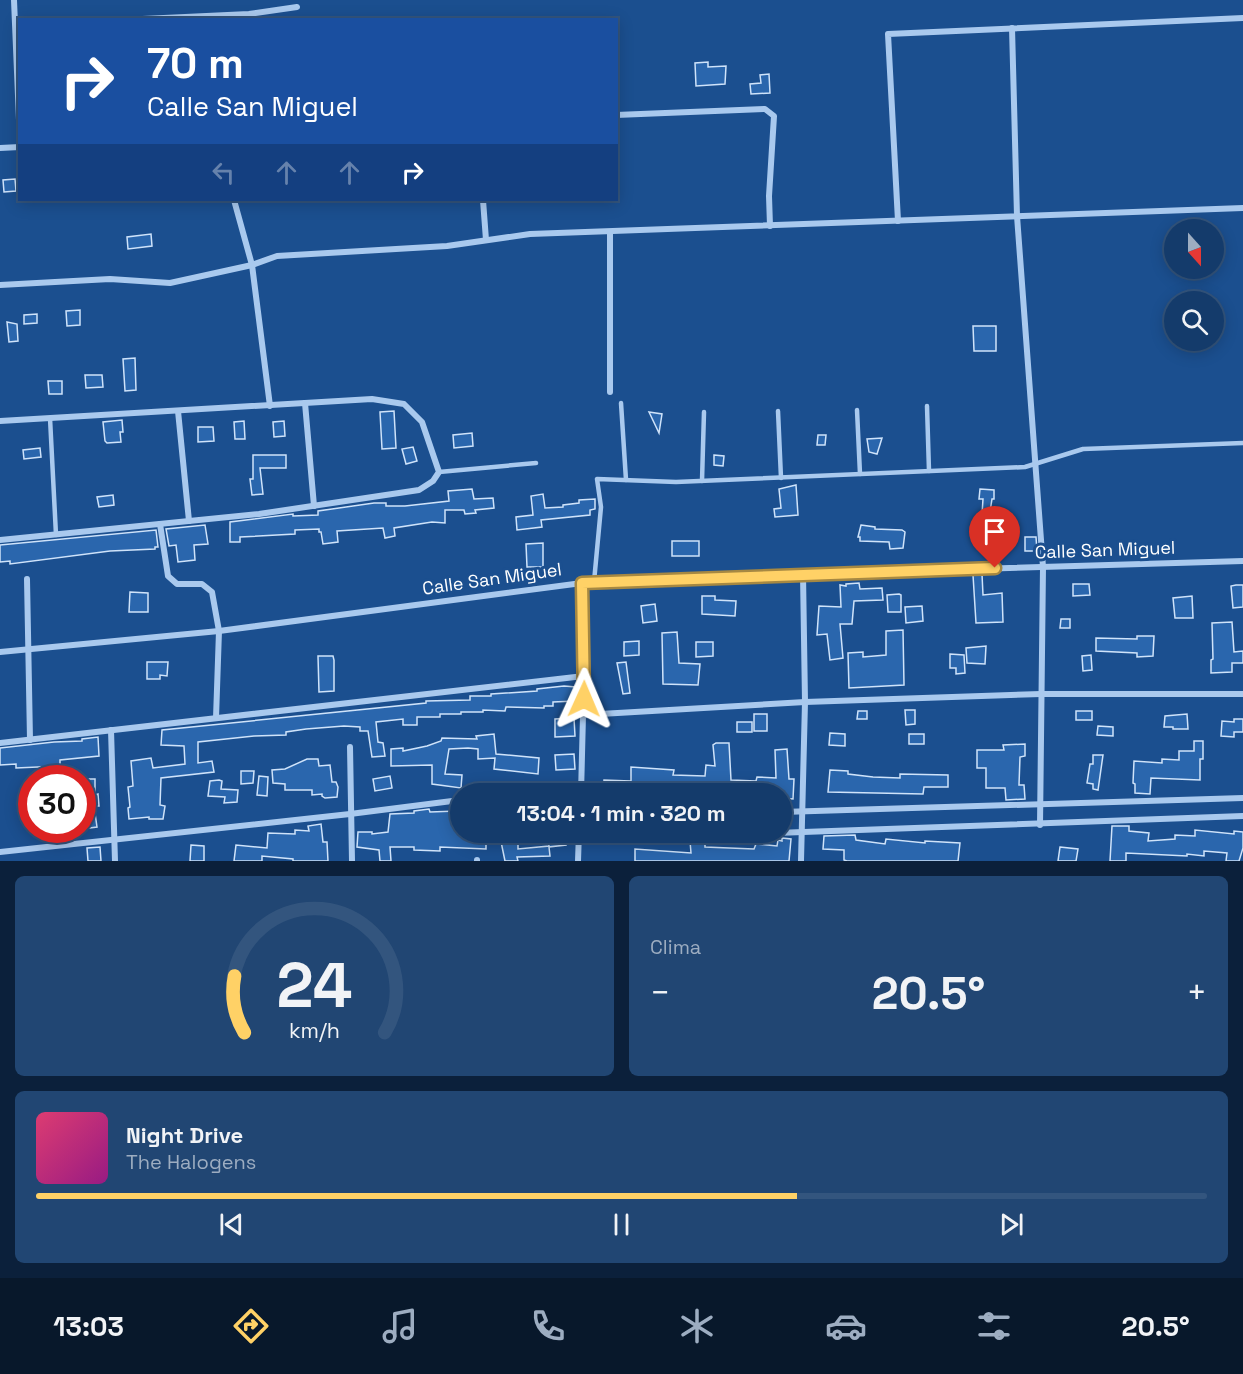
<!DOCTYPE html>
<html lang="es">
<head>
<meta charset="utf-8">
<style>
	body { margin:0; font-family:"Space Grotesk",sans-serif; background:#214673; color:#f1f3f6; height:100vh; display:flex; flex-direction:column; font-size:22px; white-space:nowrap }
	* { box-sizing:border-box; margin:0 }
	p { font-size:20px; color:#9dadc1 }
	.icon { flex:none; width:33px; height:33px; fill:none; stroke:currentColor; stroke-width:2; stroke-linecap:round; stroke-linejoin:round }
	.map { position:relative; height:861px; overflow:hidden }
	.panel { display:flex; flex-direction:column; gap:15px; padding:15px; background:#0b203b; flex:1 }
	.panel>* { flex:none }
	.banner { position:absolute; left:18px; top:18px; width:600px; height:183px; border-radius:0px; box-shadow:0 3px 15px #0003,0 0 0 2px #33557e; background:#1a4fa0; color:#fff; overflow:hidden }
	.needle { width:39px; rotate:159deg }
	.buttons { position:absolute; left:1164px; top:219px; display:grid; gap:12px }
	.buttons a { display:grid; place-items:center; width:60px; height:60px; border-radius:50%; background:#143b6b; box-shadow:0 3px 15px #0003,0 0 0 2px #33557e; font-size:30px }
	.speed { position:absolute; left:18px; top:765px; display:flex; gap:12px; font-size:30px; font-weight:700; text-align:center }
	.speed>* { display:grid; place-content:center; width:78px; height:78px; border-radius:50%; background:#143b6b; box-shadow:0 3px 15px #0003,0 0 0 2px #33557e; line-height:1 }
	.speed .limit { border:9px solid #d22; background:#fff; color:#111 }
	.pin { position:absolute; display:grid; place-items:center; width:51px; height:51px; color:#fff; margin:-62px -26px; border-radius:50% 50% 50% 0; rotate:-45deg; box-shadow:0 0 6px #0007 }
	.pin .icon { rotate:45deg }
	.me { position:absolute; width:66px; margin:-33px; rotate:1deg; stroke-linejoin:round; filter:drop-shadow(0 0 4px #0008) }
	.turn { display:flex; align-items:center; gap:21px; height:126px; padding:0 30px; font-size:27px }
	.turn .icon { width:78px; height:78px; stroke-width:2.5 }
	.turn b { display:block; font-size:42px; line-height:51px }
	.lanes { display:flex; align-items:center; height:57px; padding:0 30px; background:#0003; justify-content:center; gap:30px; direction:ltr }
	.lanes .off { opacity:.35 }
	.big { font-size:45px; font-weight:700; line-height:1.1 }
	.panel .widget { flex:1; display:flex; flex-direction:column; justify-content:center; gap:9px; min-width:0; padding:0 21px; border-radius:9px; background:#214673 }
	.panel .dial { align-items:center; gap:0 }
	.dial svg { height:156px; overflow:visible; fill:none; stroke:#33557e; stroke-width:7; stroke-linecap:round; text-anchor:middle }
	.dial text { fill:#f1f3f6; stroke:none }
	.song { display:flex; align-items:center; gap:18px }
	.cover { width:72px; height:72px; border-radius:9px; background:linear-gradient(135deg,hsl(340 70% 55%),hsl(310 70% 35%)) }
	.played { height:6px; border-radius:3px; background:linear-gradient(90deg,#ffd166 65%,#33557e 65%) }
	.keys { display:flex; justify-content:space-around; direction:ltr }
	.heat { display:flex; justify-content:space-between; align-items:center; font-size:33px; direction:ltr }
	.panel .tiles { flex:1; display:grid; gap:15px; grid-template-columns:1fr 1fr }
	.widget:last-child { grid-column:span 2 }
	.trip { position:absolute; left:450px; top:783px; width:342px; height:60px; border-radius:30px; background:#143b6b; box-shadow:0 3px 15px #0003,0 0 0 2px #33557e; font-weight:700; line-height:60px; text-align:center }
	.menu { display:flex; height:96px; justify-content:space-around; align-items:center; background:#08182b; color:#9dadc1 }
	.menu .icon { width:42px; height:42px }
	.menu .active { color:#ffd166 }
	.menu b { font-size:27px; color:#f1f3f6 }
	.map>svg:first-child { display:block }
	.building { fill:#2a66ad; stroke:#cfe3fa; stroke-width:1.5 }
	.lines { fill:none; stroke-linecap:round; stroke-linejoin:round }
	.lane { stroke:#a9c9ee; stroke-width:4.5 }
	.street { stroke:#a9c9ee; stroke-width:6 }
	.route-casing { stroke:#a68842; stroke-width:15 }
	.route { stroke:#ffd166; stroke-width:10 }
	.labels { text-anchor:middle; stroke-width:6; stroke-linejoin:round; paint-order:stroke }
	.street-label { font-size:18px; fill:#fff; stroke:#1b4f8f }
</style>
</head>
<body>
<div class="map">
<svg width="1243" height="861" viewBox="0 0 1243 861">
	<rect width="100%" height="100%" fill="#1b4f8f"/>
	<g class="building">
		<polygon points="708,62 708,67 726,66 725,84 696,86 695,63"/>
		<polygon points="769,74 770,93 751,94 750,84 761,83 760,75"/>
		<polygon points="15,179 16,191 4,192 3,180"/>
		<polygon points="151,234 152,246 128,249 127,237"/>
		<polygon points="80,310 80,325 67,326 66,311"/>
		<polygon points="37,314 37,323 24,324 24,315"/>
		<polygon points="7,322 17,324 18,341 9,342"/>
		<polygon points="973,326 996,326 996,351 974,351"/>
		<polygon points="135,358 136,390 125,391 123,359"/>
		<polygon points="85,375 102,375 103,387 86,388"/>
		<polygon points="48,381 62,381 62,394 49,394"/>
		<polygon points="394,411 396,448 382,449 380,412"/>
		<polygon points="649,412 662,414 659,433"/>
		<polygon points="122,420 123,432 120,432 121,442 107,443 105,441 103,422"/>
		<polygon points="244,421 245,439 235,439 234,422"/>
		<polygon points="284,421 285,436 274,437 273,422"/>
		<polygon points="198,427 213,427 214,441 198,442"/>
		<polygon points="472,433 473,446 454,448 453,435"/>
		<polygon points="818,435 826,435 825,445 817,445"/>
		<polygon points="882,438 877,454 869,452 867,439"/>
		<polygon points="413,447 417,461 406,464 402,449"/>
		<polygon points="40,448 41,457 24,459 23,450"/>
		<polygon points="253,455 286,455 286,468 260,468 263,494 252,495 250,479 253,479"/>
		<polygon points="714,455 724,456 723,466 714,465"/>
		<polygon points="796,485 798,515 775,517 774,509 781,508 779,489"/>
		<polygon points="472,489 474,499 493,498 494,508 475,510 476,513 465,514 464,510 445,510 445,523 432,522 394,528 395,536 385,538 383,528 337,531 338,542 323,544 321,532 319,532 319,529 295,530 295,534 240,537 240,542 230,542 230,522 293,514 293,516 318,515 318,511 374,503 386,503 386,506 405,506 449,501 448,491"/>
		<polygon points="980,489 994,490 994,499 992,499 987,531 981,530 983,499 979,499"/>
		<polygon points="543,494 545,508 563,507 563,505 579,503 579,500 595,499 595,509 590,510 590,515 541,520 542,527 517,530 516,517 533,515 531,496"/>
		<polygon points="113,495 114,505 99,507 97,497"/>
		<polygon points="205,525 208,544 194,545 195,560 178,562 176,545 169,546 166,529"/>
		<polygon points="861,525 875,527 875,529 902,530 905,532 903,548 890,549 889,542 860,541 860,537 858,537"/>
		<polygon points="156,530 158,547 155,547 155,549 110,551 10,564 10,561 0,562 0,545"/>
		<polygon points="1025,537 1036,537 1037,551 1025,551"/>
		<rect x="672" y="541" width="27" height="15"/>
		<polygon points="543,543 543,567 527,567 526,544"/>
		<polygon points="982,574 983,595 1002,593 1003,622 976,623 973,575"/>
		<polygon points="859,583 860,589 882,588 883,600 854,601 852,624 840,624 843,658 830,660 827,634 817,635 819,606 841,607 840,585 846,586 846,584"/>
		<polygon points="1073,584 1089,584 1090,595 1073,596"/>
		<polygon points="1236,585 1243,585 1243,607 1233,608 1231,586"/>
		<polygon points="130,592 148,593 148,612 129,612"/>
		<polygon points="899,594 901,595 901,612 888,612 887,595"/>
		<polygon points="702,596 715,596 715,600 736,601 735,616 702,614"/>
		<polygon points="1192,596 1193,618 1175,618 1173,598"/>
		<polygon points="655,604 657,621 643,623 641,606"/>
		<polygon points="922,606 923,621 906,623 905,607"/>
		<polygon points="1061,619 1070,619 1070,628 1060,628"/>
		<polygon points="1232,622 1234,652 1243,651 1243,663 1232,663 1232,672 1211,673 1211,660 1213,659 1212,623"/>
		<polygon points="903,630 904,685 849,688 848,653 863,652 863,657 886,655 886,631"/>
		<polygon points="677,632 679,663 700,664 698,685 663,684 662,633"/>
		<polygon points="1137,636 1154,636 1153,656 1137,657 1137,653 1096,651 1096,638 1137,639"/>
		<polygon points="639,641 639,655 624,656 624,642"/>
		<polygon points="696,642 713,642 713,656 696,657"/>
		<polygon points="986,646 985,664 967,663 966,648"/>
		<polygon points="950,654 964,655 965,673 956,674 956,668 950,668"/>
		<polygon points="1091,655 1092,670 1083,671 1082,656"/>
		<polygon points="318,656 333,656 334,660 334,691 319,692"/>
		<polygon points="147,662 168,662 167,676 160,675 160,679 147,679"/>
		<polygon points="626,662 630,693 623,694 617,663"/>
		<polygon points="564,686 576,687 576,701 553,702 553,706 544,706 544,708 506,707 505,711 483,710 483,712 461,712 461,714 440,714 440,717 417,717 417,725 403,725 403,719 376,722 378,742 383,743 385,756 372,757 368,731 360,731 360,727 344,726 306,729 286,732 286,735 254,736 198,742 198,763 212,761 214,772 161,778 160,805 165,806 163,819 149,819 149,817 129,819 128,808 130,807 128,787 133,786 131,761 151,758 153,768 185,764 184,746 161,745 162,730 426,703 426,701 470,700 470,696 491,696 491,694 537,691 537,689"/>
		<polygon points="905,710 915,710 915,724 906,725"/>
		<polygon points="858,711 867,711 867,719 857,719"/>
		<rect x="1076" y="711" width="16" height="9"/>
		<rect x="754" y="714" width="13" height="17"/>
		<polygon points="1187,714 1188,729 1173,729 1173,727 1164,727 1165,716"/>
		<polygon points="574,718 575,736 555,737 555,719"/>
		<polygon points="1234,719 1243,719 1243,732 1234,732 1234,737 1221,736 1222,721 1234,722"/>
		<rect x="737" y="722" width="15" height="10"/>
		<polygon points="1098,726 1113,727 1113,736 1097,735"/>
		<polygon points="830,733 845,734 845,746 829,745"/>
		<polygon points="494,734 496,754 539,758 538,774 494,769 495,758 478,759 478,749 468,748 449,749 445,774 462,775 461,788 432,784 432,765 391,766 391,749 403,748 403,751 427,746 441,741 442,738 477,739 476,736"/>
		<rect x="909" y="734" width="15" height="10"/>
		<polygon points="98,737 99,756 60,760 60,766 16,768 16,764 0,765 0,748 54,742 82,741 82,739"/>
		<polygon points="1194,741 1203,741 1203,759 1200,759 1200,780 1151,778 1150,794 1135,793 1135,784 1133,783 1134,761 1162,763 1162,759 1179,760 1179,751 1194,751"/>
		<polygon points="716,743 729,743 731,780 756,781 757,777 776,778 775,750 787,749 789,779 794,779 793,799 782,798 782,794 603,794 604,780 631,781 631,767 674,770 673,775 705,776 706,765 715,766 713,745"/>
		<polygon points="1025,744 1025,756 1020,757 1019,785 1024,785 1025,799 1006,800 1005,788 986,788 986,768 977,768 977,750 1004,750 1003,745"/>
		<polygon points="574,754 575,769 556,770 555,755"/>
		<polygon points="1093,755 1103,755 1098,790 1093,789 1093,784 1087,783 1090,764 1093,764"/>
		<polygon points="307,759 318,759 319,766 330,765 332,782 336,782 338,787 337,797 325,798 322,796 322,794 312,795 312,790 285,790 285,784 273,783 272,770 285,769"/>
		<polygon points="830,770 848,771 848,774 873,777 900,778 900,774 948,775 948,787 924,787 923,794 828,792"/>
		<polygon points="241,771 254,771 253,783 241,784"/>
		<polygon points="259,776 268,777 267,796 257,795"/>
		<polygon points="390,776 392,788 375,791 373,779"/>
		<polygon points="82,779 95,779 95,795 98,794 99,806 94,806 97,827 82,829 82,818 86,815"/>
		<polygon points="219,780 222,781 221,789 238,790 237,802 224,803 225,797 208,796 210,781"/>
		<polygon points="429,809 430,812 457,811 458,832 486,835 486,849 440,847 440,851 414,850 414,847 390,847 391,861 380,861 379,850 357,847 358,832 372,832 372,834 388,832 390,814 414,813 414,811"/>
		<polygon points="321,824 323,842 327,842 328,861 293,861 293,859 262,856 262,861 234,861 236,845 267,848 268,833 295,834 295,830 309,831 308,826"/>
		<polygon points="1112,826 1129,826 1129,831 1149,833 1148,841 1175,839 1175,835 1195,836 1195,830 1234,834 1234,831 1243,832 1243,848 1239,861 1226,861 1227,853 1204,851 1204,856 1187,854 1187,856 1126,853 1126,861 1110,861"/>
		<polygon points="499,832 518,832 518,849 549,846 547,832 564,832 566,845 549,847 550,856 517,857 518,861 505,861"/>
		<polygon points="855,835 856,840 885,844 886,839 925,843 925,841 960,843 958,861 847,861 844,860 844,850 823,849 824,836"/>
		<polygon points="782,838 791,839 789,861 635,861 635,849 691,853 690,841 705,841 705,847 754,849 756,844 777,846 778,840 782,841"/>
		<polygon points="191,845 204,846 204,861 190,861"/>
		<polygon points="100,847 101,861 88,861 87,848"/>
		<polygon points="1060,847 1078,849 1076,861 1058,861"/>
	</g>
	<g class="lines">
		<g class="lane">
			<polyline points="621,403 626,480"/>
			<polyline points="927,406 929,471"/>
			<polyline points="857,410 860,474"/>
			<polyline points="778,411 781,478"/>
			<polyline points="50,418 56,535"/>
			<polyline points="439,472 536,463"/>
			<polyline points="702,481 704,412"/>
			<polyline points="594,582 601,507 597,479 676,482 1025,467 1083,449 1243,443"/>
		</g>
		<g class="street">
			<polyline points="14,0 20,144"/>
			<polyline points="121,20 249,14 297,7"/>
			<polyline points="1012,28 1017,216 1043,567 1040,825"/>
			<polyline points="616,115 765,109 774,116 769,196 770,226"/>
			<polyline points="0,148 20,147"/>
			<polyline points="234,200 252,265 270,406"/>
			<polyline points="483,200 486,240"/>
			<polyline points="898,221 888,34 1243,18"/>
			<polyline points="610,232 610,392"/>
			<polyline points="0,285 110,279 170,283 252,265 277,256 447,246 530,234 1243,208"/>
			<polyline points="305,403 314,506"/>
			<polyline points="178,411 189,521"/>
			<polyline points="0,421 372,399 404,404 422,422 439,472 433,481 419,490 259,514 0,540"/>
			<polyline points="160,524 168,576 177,584 202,584 212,592 219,631 216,718"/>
			<polyline points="27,579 30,740"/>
			<polyline points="0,652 219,631 582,583 803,574 1243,561"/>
			<polyline points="583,715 805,702 1041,694 1243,694"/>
			<polyline points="111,730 115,861"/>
			<polyline points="0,743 584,676"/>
			<polyline points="350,747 352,861"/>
			<polyline points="513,794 582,785"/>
			<polyline points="581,794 584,676 582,583"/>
			<polyline points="782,812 1243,798"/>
			<polyline points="579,840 1243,816"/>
			<polyline points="0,852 350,814 460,800"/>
			<polyline points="477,860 477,861"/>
			<polyline points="578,861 579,832"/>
			<polyline points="801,861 805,702 803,574"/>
		</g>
	</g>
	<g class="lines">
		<defs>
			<polyline id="route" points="584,699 582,583 995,568"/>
		</defs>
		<use href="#route" class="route-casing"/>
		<use href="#route" class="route"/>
	</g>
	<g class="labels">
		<g class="street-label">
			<text transform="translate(1105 550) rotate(-2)" y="6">Calle San Miguel</text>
			<text transform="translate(492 579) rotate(-8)" y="6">Calle San Miguel</text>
		</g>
	</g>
</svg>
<div class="buttons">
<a><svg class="needle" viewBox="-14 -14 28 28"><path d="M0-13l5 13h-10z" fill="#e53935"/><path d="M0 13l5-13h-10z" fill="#9dadc1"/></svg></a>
<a><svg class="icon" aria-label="search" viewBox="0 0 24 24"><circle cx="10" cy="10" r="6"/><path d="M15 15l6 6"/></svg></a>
</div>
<div class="speed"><div class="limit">30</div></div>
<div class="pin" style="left:995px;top:568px;background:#d93025"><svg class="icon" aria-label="arrive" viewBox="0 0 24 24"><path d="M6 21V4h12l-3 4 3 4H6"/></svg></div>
<svg class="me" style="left:584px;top:699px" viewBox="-20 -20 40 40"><path d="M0-17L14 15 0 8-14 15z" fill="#ffd166" stroke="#fff" stroke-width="4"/></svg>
<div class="trip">13:04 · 1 min · 320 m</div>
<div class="banner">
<div class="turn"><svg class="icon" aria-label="right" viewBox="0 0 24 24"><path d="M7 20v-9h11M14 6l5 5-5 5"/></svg><div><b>70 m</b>Calle San Miguel</div></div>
<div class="lanes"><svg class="icon off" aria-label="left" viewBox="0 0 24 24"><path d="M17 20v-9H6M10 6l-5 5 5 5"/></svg><svg class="icon off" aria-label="ahead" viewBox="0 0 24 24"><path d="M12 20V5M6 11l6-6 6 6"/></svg><svg class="icon off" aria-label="ahead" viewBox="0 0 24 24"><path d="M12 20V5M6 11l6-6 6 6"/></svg><svg class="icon" aria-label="right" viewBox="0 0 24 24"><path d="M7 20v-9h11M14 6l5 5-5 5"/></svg></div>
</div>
</div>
<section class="panel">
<div class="tiles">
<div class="widget dial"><svg viewBox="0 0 100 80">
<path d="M14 69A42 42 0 1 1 86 69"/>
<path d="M14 69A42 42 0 0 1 9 40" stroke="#ffd166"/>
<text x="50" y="56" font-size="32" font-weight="700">24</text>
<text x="50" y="72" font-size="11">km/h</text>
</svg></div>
<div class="widget"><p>Clima</p>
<div class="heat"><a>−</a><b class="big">20.5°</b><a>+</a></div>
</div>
<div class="widget">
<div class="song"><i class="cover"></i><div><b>Night Drive</b><p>The Halogens</p></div></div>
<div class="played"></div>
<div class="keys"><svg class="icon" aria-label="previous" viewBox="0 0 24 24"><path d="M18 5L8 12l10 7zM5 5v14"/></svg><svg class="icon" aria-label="pause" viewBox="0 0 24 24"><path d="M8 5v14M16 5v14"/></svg><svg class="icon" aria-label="next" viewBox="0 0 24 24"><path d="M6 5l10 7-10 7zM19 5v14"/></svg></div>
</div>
</div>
</section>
<nav class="menu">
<b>13:03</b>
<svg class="icon active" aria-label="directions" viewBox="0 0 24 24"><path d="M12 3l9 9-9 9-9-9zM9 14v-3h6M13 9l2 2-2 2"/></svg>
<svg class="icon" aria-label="music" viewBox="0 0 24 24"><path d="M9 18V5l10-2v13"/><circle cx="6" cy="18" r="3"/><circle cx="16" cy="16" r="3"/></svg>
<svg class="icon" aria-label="phone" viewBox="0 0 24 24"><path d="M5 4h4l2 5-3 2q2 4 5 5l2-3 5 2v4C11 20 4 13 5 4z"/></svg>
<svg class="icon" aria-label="climate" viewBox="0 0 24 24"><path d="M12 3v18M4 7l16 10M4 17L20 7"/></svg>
<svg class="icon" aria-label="car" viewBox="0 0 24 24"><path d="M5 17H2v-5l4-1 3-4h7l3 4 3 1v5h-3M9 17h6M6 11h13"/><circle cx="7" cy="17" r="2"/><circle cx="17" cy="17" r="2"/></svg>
<svg class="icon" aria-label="filters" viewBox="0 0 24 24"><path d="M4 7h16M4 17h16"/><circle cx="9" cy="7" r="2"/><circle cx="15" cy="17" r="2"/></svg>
<b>20.5°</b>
</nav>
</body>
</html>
